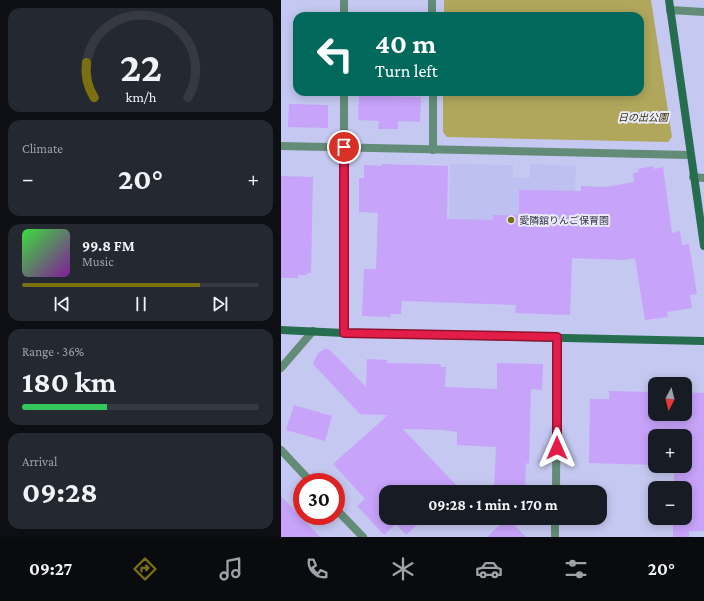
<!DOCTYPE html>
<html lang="en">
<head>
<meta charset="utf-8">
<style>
	body { margin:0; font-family:"Crimson Pro","Noto Sans JP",serif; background:#242831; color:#f1f3f6; height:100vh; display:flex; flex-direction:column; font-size:15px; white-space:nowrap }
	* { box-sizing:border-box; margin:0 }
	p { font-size:13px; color:#9ea1a6 }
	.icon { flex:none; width:22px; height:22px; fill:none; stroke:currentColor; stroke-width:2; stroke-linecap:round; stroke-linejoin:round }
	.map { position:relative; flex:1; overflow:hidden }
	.drawer { display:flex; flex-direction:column; gap:8px; padding:8px; background:#0d0f14; width:281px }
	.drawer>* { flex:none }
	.guide { position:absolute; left:12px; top:12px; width:351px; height:84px; border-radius:12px; box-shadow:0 2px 10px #0003; background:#00695c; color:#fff; overflow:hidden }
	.needle { width:26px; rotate:187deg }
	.fabs { position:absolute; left:367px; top:377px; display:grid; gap:8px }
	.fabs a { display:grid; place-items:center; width:44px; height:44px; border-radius:8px; background:#171b24; box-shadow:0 2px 10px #0003; font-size:20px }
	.speed { position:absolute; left:12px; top:473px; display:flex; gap:8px; font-size:20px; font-weight:700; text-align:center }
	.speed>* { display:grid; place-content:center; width:52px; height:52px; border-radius:50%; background:#171b24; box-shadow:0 2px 10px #0003; line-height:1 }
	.speed .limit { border:6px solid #d22; background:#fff; color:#111 }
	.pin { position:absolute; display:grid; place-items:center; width:34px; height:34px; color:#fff; margin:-17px; border:2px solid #fff; border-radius:50%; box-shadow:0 1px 4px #0007 }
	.me { position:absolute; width:44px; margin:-22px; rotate:0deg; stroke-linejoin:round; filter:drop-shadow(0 0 3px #0008) }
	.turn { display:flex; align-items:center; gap:14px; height:84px; padding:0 16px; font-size:18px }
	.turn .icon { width:52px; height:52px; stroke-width:2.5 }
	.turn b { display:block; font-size:28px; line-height:34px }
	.big { font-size:30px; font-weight:700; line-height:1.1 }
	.drawer .card { flex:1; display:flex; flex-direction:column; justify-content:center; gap:6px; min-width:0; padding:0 14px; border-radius:12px; background:#242831 }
	.drawer .dial { align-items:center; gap:0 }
	.dial svg { height:104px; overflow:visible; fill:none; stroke:#363941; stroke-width:7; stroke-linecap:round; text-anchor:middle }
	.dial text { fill:#f1f3f6; stroke:none }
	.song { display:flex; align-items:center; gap:12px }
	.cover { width:48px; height:48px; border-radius:6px; background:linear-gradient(135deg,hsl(120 70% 55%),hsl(290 70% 35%)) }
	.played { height:4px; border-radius:2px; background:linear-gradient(90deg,#7b700f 75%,#363941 75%) }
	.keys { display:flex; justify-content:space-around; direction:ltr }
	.heat { display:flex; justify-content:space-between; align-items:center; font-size:22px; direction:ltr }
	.charge { height:6px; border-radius:3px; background:linear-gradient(90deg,#34c759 36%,#363941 0) }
	.trip { position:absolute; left:98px; top:485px; width:228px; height:40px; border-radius:12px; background:#171b24; box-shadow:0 2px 10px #0003; font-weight:700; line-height:40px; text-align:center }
	.dock { display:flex; height:64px; justify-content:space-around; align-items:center; background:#090b0e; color:#9ea1a6 }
	.dock .icon { width:28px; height:28px }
	.dock .selected { color:#7b700f }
	.dock b { font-size:18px; color:#f1f3f6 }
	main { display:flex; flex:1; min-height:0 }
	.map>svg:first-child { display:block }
	.built { fill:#bdc0f0 }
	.green { fill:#b0a75c }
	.building { fill:#c7a3fa }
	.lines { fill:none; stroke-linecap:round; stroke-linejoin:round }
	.street { stroke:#628c77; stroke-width:8 }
	.secondary { stroke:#266c4f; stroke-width:8 }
	.route-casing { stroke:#92132f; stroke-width:10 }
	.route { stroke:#e11d48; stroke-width:7 }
	.poi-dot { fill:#7b700f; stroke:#e9ebfb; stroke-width:1.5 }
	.labels { text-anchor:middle; stroke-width:4; stroke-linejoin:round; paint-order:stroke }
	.park-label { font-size:10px; font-style:italic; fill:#332e00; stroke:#e9ebfb }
	.poi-label { font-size:10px; fill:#353646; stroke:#e9ebfb; text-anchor:start }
</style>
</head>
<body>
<main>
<section class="drawer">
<div class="card dial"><svg viewBox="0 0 100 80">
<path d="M14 69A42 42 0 1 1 86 69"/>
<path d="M14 69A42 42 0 0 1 8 42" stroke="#7b700f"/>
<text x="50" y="56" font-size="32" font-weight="700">22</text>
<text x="50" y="72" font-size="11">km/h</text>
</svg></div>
<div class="card"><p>Climate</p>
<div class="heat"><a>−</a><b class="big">20°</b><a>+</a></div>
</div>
<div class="card">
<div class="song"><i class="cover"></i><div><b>99.8 FM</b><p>Music</p></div></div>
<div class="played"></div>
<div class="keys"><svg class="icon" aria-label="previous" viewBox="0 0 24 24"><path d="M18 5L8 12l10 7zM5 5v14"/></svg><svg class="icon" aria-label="pause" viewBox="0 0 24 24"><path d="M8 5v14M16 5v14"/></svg><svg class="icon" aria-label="next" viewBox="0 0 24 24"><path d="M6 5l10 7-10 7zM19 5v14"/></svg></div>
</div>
<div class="card"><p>Range · 36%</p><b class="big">180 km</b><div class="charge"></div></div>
<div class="card"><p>Arrival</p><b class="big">09:28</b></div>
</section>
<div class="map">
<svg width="423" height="537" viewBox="0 0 423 537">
	<rect width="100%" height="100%" fill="#c5c8f0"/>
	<polygon class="built" points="169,164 232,165 232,177 249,178 249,164 295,166 291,262 167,261"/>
	<polygon class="green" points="163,0 370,0 391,137 387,142 166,137 162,132 162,92 359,92 359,16 163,16"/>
	<g class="building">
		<polygon points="78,95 140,97 139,122 117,121 117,129 97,129 98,121 77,120"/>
		<polygon points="8,104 47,105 47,128 7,127"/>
		<polygon points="101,164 167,166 166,219 212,220 212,215 238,215 238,190 300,191 300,186 325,187 353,182 352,173 358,172 357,169 372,166 373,169 382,167 391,233 399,231 401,245 408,244 416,294 409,295 411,308 386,312 387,317 364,320 354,258 344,260 291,258 289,315 234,313 235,305 121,301 120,314 109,314 110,317 81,316 83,269 95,269 97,213 78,212 78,178 83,178 83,165 101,166"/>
		<polygon points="0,176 32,177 30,273 26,273 26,275 17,275 17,278 0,278"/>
		<polygon points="44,349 49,350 85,387 86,359 106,360 106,363 159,364 160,367 165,367 164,387 216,389 216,363 262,364 261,390 250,389 248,464 245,463 244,492 213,492 215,447 176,445 176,432 162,430 122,429 177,487 171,492 105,492 105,518 144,518 125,535 115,524 103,535 76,506 84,499 52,464 107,415 79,414 32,364 37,353"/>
		<polygon points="328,391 374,392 374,414 404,414 404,392 423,393 423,531 408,531 408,537 392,537 392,518 404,518 404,488 393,488 393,466 404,466 404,436 374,436 374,465 308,463 309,399 328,399"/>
		<polygon points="13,405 51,416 44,441 5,430"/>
		<polygon points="0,496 39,537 0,537"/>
		<polygon points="226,518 245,537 206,537"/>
	</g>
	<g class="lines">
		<g class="street">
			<polyline points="151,0 151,16"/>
			<polyline points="389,10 423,12"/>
			<polyline points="63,16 63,0"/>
			<polyline points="152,92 152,150"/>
			<polyline points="0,146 409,155"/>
			<polyline points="412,177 423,178"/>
			<polyline points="63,333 63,92"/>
			<polyline points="0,368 32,331"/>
			<polyline points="0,450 30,482"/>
			<polyline points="275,492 276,337"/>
			<polyline points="55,509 82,537"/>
			<polyline points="274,537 274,518"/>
		</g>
		<g class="secondary">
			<polyline points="388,0 423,246"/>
			<polyline points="0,330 63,333 423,341"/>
		</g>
	</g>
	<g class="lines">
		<defs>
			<polyline id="route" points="63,147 63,333 276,337 276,448"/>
		</defs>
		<use href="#route" class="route-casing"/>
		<use href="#route" class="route"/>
	</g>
	<circle class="poi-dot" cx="230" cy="220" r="4"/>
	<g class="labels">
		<g class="park-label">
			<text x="362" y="121">日の出公園</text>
		</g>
		<g class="poi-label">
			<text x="238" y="224">愛隣舘りんご保育園</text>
		</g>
	</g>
</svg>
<div class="fabs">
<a><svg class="needle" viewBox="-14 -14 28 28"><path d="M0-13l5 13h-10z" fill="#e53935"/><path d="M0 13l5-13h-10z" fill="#9ea1a6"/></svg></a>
<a>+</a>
<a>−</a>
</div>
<div class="speed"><div class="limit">30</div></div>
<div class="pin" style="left:63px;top:147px;background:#d93025"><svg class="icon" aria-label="arrive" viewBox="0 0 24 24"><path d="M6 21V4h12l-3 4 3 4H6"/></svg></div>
<svg class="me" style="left:276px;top:448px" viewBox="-20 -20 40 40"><path d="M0-17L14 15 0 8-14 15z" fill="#e11d48" stroke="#fff" stroke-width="4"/></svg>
<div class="trip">09:28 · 1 min · 170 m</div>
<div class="guide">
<div class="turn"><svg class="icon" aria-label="left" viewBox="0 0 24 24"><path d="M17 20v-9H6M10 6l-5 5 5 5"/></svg><div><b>40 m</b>Turn left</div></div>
</div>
</div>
</main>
<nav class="dock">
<b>09:27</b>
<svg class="icon selected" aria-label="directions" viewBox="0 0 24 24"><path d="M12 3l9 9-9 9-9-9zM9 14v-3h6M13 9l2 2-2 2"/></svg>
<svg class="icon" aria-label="music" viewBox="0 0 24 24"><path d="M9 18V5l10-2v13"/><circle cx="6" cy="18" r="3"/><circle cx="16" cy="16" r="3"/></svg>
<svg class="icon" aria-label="phone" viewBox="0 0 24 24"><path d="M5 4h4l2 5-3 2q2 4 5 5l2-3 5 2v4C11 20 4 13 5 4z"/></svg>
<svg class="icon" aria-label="climate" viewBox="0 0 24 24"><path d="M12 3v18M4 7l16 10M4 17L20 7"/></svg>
<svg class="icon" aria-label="car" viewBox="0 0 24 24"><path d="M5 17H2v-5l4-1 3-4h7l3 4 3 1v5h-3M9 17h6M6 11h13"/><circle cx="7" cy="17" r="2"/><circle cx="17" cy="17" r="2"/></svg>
<svg class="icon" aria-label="filters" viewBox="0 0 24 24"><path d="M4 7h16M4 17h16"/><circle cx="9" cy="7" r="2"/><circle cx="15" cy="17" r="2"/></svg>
<b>20°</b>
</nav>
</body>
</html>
